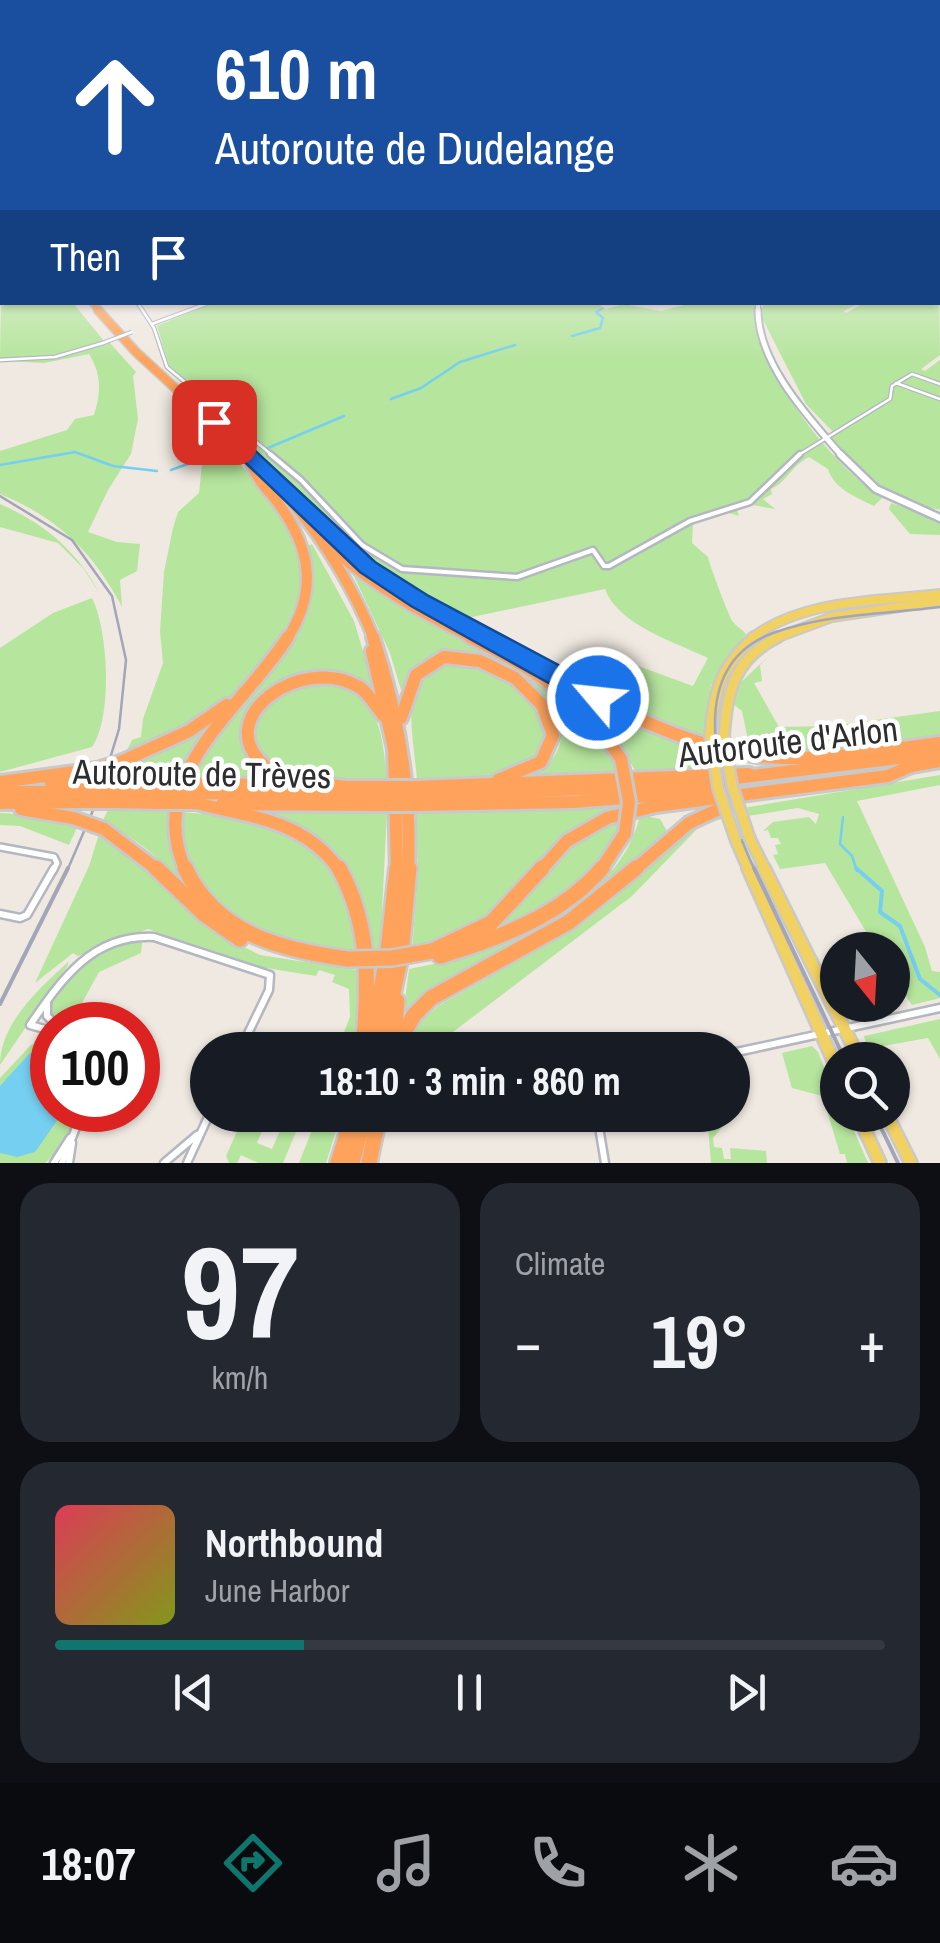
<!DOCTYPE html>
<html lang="en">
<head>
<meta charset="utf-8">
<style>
	body { margin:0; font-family:"Archivo Narrow",sans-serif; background:#242831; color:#f1f3f6; height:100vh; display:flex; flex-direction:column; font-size:38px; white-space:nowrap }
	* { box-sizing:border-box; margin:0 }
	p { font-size:32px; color:#9ea1a6 }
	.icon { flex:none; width:55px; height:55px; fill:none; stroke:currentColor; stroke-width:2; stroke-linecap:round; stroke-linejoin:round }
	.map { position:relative; height:1163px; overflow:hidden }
	.drawer { display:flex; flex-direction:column; gap:20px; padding:20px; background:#0d0f14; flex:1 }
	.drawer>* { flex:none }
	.top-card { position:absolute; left:0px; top:0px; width:940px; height:305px; box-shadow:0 2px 8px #0004; background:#1a4fa0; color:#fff; overflow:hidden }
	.needle { width:65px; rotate:162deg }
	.buttons { position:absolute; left:820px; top:932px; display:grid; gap:20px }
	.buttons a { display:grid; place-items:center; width:90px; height:90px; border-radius:50%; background:#171b24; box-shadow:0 2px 8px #0004; font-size:50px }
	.speed { position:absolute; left:30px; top:1002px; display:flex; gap:20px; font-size:50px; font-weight:700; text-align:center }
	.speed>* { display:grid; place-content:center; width:130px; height:130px; border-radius:50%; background:#171b24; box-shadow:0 2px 8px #0004; line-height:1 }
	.speed .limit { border:15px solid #d22; background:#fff; color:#111 }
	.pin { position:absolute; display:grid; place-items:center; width:85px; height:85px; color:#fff; margin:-42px; border-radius:20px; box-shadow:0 5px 15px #0006 }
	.me { position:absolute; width:110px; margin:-55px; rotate:298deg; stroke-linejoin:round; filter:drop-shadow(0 0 8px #0008) }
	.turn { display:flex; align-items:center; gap:35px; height:210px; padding:0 50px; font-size:45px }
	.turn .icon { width:130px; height:130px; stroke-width:2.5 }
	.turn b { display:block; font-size:70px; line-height:85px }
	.then { display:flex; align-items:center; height:95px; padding:0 50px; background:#0003; gap:20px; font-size:38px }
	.big { font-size:75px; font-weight:700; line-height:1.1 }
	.drawer .tile { flex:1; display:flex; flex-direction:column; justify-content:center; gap:15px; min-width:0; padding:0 35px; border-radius:30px; background:#242831 }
	.drawer .dial { align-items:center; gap:0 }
	.dial b { font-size:130px; line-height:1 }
	.song { display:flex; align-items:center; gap:30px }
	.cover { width:120px; height:120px; border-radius:15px; background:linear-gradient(135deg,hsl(350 70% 55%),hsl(70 70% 35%)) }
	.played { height:10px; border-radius:5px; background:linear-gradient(90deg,#0f766e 30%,#363941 30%) }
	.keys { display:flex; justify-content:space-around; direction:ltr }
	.heat { display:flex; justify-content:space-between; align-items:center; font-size:55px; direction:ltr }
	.drawer .tiles { flex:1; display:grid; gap:20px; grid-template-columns:1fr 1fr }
	.tile:last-child { grid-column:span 2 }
	.trip { position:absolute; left:190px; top:1032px; width:560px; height:100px; border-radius:50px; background:#171b24; box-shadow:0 2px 8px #0004; font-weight:700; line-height:100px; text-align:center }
	.tabs { display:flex; height:160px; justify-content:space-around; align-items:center; background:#090b0e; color:#9ea1a6 }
	.tabs .icon { width:70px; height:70px }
	.tabs .current { color:#0f766e }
	.tabs b { font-size:45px; color:#f1f3f6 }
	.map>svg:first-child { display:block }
	.green { fill:#b6e59e }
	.water { fill:#75cff0 }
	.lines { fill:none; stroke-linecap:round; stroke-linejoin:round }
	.stream-far1 { stroke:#75cff0; stroke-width:2.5 }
	.stream { stroke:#75cff0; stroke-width:4 }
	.minor-far3-casing { stroke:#b4b7c1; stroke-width:5 }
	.minor-far2-casing { stroke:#b4b7c1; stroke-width:9 }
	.minor-far1-casing { stroke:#b4b7c1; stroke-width:10 }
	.minor-casing { stroke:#b4b7c1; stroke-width:11 }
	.secondary-far2-casing { stroke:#b4b7c1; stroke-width:6 }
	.secondary-far1-casing { stroke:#b4b7c1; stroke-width:9 }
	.secondary-casing { stroke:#b4b7c1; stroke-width:11 }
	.primary-far2-casing { stroke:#c9c9c9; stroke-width:12 }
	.primary-far1-casing { stroke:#c9c9c9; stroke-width:14 }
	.primary-casing { stroke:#c9c9c9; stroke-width:16 }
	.motorway-far4-casing { stroke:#c9c9c9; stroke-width:9 }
	.motorway-far3-casing { stroke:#c9c9c9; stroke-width:11 }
	.motorway-far2-casing { stroke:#c9c9c9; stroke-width:15 }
	.motorway-far1-casing { stroke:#c9c9c9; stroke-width:18 }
	.motorway-casing { stroke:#c9c9c9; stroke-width:20 }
	.minor-far3 { stroke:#fff; stroke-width:2.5 }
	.minor-far2 { stroke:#fff; stroke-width:4 }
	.minor-far1 { stroke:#fff; stroke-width:5 }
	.minor { stroke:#fff; stroke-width:6 }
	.secondary-far2 { stroke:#fff; stroke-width:4 }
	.secondary-far1 { stroke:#fff; stroke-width:5 }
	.secondary { stroke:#fff; stroke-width:6 }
	.primary-far2 { stroke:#f2d163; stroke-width:8 }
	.primary-far1 { stroke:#f2d163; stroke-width:9 }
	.primary { stroke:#f2d163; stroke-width:11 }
	.motorway-far4 { stroke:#ffa35c; stroke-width:6 }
	.motorway-far3 { stroke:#ffa35c; stroke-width:8 }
	.motorway-far2 { stroke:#ffa35c; stroke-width:10 }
	.motorway-far1 { stroke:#ffa35c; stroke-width:12 }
	.motorway { stroke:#ffa35c; stroke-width:15 }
	.tram-far1 { stroke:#a3a6b8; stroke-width:2.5 }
	.tram { stroke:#a3a6b8; stroke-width:4 }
	.rail-far1 { stroke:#a3a6b8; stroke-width:2.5 }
	.rail { stroke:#a3a6b8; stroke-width:4 }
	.minor-bridge-casing { stroke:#b4b7c1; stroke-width:5; stroke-linecap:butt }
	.primary-bridge-casing { stroke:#c9c9c9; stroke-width:14; stroke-linecap:butt }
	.motorway-bridge-far1-casing { stroke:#c9c9c9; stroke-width:18; stroke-linecap:butt }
	.motorway-bridge-casing { stroke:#c9c9c9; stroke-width:20; stroke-linecap:butt }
	.minor-bridge { stroke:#fff; stroke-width:2.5 }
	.primary-bridge { stroke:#f2d163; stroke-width:9 }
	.motorway-bridge-far1 { stroke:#ffa35c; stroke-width:12 }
	.motorway-bridge { stroke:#ffa35c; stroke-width:15 }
	.route { fill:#1a73e8; stroke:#114b97; stroke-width:2.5 }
	.labels { text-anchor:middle; stroke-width:9; stroke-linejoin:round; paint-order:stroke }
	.near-street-label { font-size:35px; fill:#2e2e2e; stroke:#fff }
</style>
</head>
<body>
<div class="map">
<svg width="940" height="1163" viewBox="0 0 940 1163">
	<rect width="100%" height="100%" fill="#efe9e1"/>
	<g class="green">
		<polygon points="938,198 940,355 921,369 925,371 940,360 940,510 933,508 940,514 887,492 919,503 882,488 861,473 831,440 833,432 806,404 762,318 763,303 859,303 844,311 846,313 864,303 938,302"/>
		<polygon points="2,235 2,302 73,303 104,341 39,359 0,359"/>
		<path d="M214 302 597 303 606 309 623 304 661 311 691 303H755L754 319 768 350 764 352C778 363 781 384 791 400 809 430 852 480 882 498L874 506C856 497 834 489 828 469L809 457C792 465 786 483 771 489L772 494 763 499 775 509 752 505 737 510 739 516 729 513 693 523 692 543 708 557C709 564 730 619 733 622 737 627 742 629 746 634L723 662 711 686 706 741 613 701 484 630 586 678 602 653 693 686 708 658C675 642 618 625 605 589L463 619 354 548 352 542 358 538 305 479 241 429 247 425 236 426 297 479 348 537 344 539 248 444 177 382 235 425 169 365 157 326Z"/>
		<path d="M109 342 136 372 133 376 138 419 131 454 108 490 88 532 117 542 140 544 137 571 120 580 122 607C94 553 57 517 0 494V451L67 430 75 419 94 415C101 393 102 375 89 354L44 363 7 361 55 359Z"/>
		<path d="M187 413C228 452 285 500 300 557 313 611 248 689 206 716 181 733 150 744 123 758L132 740 141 737 143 719 163 663 160 631 164 572 173 528 178 512 199 493 202 465 183 444V415Z"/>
		<polygon points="891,503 940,520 940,535 910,534 889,509"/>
		<path d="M0 504C44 523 77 551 100 594L83 568 58 543 0 527Z"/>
		<path d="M312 544 354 621 376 695C347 671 326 674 290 678L244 730 284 780 188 777 308 605 313 575 307 546Z"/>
		<path d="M353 574C428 632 591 679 622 775L528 777C578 751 565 714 528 685 522 681 516 673 509 671 486 662 455 663 431 659L412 672 401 690 390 653Z"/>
		<path d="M92 598C108 630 113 716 92 747L0 772V648L53 613Z"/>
		<path d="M772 653 760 665 762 681 754 683 779 727 831 726 940 711V739C865 750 806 757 731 747L730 741 748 740 742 711 733 704 740 683Z"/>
		<path d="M463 662C506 676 540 693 548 741 518 785 465 779 417 779 413 729 393 666 463 662Z"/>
		<path d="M344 683C382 710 382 735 387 779 354 779 303 784 273 764 237 741 262 692 298 684 312 681 329 683 344 683Z"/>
		<path d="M563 684 706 749 709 768 636 773C619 737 595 709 563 684Z"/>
		<polygon points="217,718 190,755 179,777 118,778 122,764"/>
		<polygon points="940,775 940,785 857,801 925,947 932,971 940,972 940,998 912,1005 893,977 892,950 877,950 825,863 780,869 773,855 778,854 775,845 781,844 778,838 771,838 768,830 763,831 773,822 809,817 816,824 819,814 798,808 748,816 745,811 700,826 632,896 453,1032 442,1050 409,1050 414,1027 438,1006 580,926 634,882 685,829 719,812"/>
		<path d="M624 807C551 827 531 891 472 929 455 939 431 943 412 950L418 873 416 813Z"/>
		<path d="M108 810 169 811V845L181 880C156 856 134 836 102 822Z"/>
		<path d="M269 811 387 812 380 952 372 953C362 872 329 859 268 815Z"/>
		<path d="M181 812C240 816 312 826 342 886 352 906 356 931 363 952 277 952 179 912 181 812Z"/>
		<polygon points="0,813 42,815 79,823 69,845 20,826 0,825"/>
		<path d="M640 815 660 819 667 831 608 888 402 1023 409 969C491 954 620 908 640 815Z"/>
		<path d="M622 820C601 879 545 908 492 933L573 845Z"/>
		<polygon points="99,834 132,854 236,943 260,955 365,971 357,1050 343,1050 346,1042 341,1040 350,1017 349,989 332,982 335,975 319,970 316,976 260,967 148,929 78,956 73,953 35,983 89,866"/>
		<path d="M134 940 142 943 141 953 99 972 77 1012 82 1025C20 1025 64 976 90 960 102 951 119 945 134 940Z"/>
		<path d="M68 962V965L0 1065C0 1023 39 989 68 962Z"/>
		<polygon points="940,1019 940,1059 928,1038 872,1048 877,1060 865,1060 863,1057 869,1055 864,1036"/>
		<path d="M52 1035V1110H78C71 1130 61 1149 45 1163H0V1078L31 1045Z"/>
		<polygon points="812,1046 818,1052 837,1100 792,1088 782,1053"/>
		<polygon points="824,1101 837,1104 838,1115 847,1115 868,1163 847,1163 845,1154 840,1154"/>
		<polygon points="287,1115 303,1115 283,1163 258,1163 241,1155 237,1163 229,1163 226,1156 239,1127 248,1123 263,1129 257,1143 272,1149"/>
		<polygon points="318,1115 341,1115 326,1163 299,1163"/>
		<polygon points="707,1115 732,1115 713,1138 714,1147 722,1148 724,1159 731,1159 730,1148 766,1151 767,1163 711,1163"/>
	</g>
	<polygon class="water" points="52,1043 52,1110 64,1111 35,1152 17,1157 0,1153 0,1086 29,1054"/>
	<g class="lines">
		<g class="stream-far1">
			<polyline points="572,336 600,328 603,318 596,312 602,309"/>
			<polyline points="391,399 421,388 460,362 515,345"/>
			<polyline points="268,448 344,416"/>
			<polyline points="0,465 75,452 113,466 157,471"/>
			<polyline points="171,470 199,460 230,456"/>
			<polyline points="843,817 840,844 852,856 857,871"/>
		</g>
		<polyline class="stream" points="856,868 882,891 880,912 900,926 920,979 940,995"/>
		<defs>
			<g id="minor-far3">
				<polyline points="139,305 154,328 167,367 273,456"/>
				<polyline points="152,324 211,302"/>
				<polyline points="0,360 55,357 103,343"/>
				<polyline points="896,383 940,399"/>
				<polyline points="797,456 890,399 892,386 912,374 940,384"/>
			</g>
			<polyline id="minor-far2" points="270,454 301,480 362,545 402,569 517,577 593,550 604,566 609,566 690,521 750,502 800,454"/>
			<polyline id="minor-far1" points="0,847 54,857 57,863 53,871"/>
			<g id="minor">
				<polyline points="0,914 20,918 27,915 54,868"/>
				<polyline points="47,1003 47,1016 56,1025"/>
				<path d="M52 1031 30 1025C61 980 92 934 154 937L270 975 269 990 240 1050"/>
				<polyline points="732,1053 940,1008"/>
				<polyline points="597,1115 605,1163"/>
				<polyline points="54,1163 70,1138"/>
				<polyline points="62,1163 83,1110"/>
				<polyline points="69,1163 72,1143"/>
				<polyline points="164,1163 197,1135"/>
				<polyline points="187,1163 209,1115"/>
			</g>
			<polyline id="secondary-far2" points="758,302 758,312"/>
			<path id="secondary-far1" d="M758 310C758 364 809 418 842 456"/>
			<polyline id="secondary" points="840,454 876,489 940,518"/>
			<g id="primary-far2">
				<path d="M751 639C800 599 880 601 940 594"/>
				<polyline points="773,639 832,617 940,601"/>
			</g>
			<g id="primary-far1">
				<path d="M710 735C715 689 719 669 754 637"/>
				<path d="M724 736C727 691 734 659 778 637"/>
				<polyline points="750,839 766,871"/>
				<polyline points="736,841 749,871"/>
			</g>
			<g id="primary">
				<polyline points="748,868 838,1071"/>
				<polyline points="764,868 860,1060"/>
				<polyline points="858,1115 880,1163"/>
				<polyline points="887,1115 911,1163"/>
			</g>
			<polyline id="motorway-far4" points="92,302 100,312"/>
			<polyline id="motorway-far3" points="98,310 136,352 249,456"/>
			<g id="motorway-far2">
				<path d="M247 454C303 507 345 568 374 639"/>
				<path d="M252 465C257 480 269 491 278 503 311 548 318 591 287 639"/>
				<polyline points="313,517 367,567 399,589 491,639"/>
				<path d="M335 551C378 589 424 614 475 639"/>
			</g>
			<g id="motorway-far1">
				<path d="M373 637C398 713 412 790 408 871"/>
				<path d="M470 637C535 669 580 697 621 759"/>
				<path d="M486 637C572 683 660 742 758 756 817 764 881 750 940 743"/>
				<polyline points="372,651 394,749 397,871"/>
				<polyline points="401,718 416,675 444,657 480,661 515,678 542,705 553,735 541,762 498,780"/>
				<polyline points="123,761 189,731 227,705"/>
				<polyline points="906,767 940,761"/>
				<polyline points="0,782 97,769"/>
				<polyline points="51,783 90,783"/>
				<polyline points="120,783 162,784"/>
				<polyline points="198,784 312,786"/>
				<polyline points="339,787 387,787"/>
				<path d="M345 787C320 783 283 784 264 765 210 717 303 653 359 687 369 693 376 707 384 716"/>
				<polyline points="416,787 749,774"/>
				<polyline points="0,792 86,792"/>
				<polyline points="116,792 159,793"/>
				<polyline points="196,793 387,796"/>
				<polyline points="416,796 679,785 940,753"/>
				<polyline points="113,802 157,803"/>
				<polyline points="0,803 83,802"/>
				<path d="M196 803C250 817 305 820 340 871"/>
				<polyline points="222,804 387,805"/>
				<polyline points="417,805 573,802 726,790"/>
				<polyline points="21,809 73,818"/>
				<polyline points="104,829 159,871"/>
				<path d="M186 871C142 775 242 709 288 637"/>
				<polyline points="540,871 567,841 607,818 656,806 888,776 911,766"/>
				<polyline points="600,871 625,833"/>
				<polyline points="633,871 689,823 730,804"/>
			</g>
			<g id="motorway">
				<polyline points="156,868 204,914 240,939"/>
				<path d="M185 868C216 934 281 950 348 959"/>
				<path d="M339 868C371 926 369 986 363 1050"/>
				<polyline points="432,951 491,923 542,868"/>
				<path d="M440 956C499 938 561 916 602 868"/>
				<polyline points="393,1049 397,1001"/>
				<polyline points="370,1050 388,951 397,868"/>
				<polyline points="381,1050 401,955 409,868"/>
				<polyline points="394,1050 414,1015 431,998 569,922 636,868"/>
				<polyline points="338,1163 353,1115"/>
				<polyline points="352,1163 365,1115"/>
				<polyline points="369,1163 379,1115"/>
			</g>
		</defs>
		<use href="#minor-far3" class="minor-far3-casing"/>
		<use href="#minor-far2" class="minor-far2-casing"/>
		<use href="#minor-far1" class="minor-far1-casing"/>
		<use href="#minor" class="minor-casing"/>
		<use href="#secondary-far2" class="secondary-far2-casing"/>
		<use href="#secondary-far1" class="secondary-far1-casing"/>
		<use href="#secondary" class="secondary-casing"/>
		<use href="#primary-far2" class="primary-far2-casing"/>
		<use href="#primary-far1" class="primary-far1-casing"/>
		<use href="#primary" class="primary-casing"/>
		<use href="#motorway-far4" class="motorway-far4-casing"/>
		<use href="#motorway-far3" class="motorway-far3-casing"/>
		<use href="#motorway-far2" class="motorway-far2-casing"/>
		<use href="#motorway-far1" class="motorway-far1-casing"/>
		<use href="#motorway" class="motorway-casing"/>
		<use href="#minor-far3" class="minor-far3"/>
		<use href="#minor-far2" class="minor-far2"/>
		<use href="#minor-far1" class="minor-far1"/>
		<use href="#minor" class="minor"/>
		<use href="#secondary-far2" class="secondary-far2"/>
		<use href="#secondary-far1" class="secondary-far1"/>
		<use href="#secondary" class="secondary"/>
		<use href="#primary-far2" class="primary-far2"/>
		<use href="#primary-far1" class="primary-far1"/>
		<use href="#primary" class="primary"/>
		<use href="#motorway-far4" class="motorway-far4"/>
		<use href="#motorway-far3" class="motorway-far3"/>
		<use href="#motorway-far2" class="motorway-far2"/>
		<use href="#motorway-far1" class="motorway-far1"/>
		<use href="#motorway" class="motorway"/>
		<path class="tram-far1" d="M755 871C724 803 675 669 773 633 826 614 885 614 940 607"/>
		<g class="tram">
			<polyline points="754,868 845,1060"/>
			<polyline points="875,1115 898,1163"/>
		</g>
		<polyline class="rail-far1" points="0,496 72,540 112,596 126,660 119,729 97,801 67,871"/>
		<polyline class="rail" points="0,1004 68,868"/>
		<defs>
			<polyline id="minor-bridge" points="103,343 132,332"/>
			<g id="primary-bridge">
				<polyline points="710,735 718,788 736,841"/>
				<polyline points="724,736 732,785 750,839"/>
			</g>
			<g id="motorway-bridge-far1">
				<polyline points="621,759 629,802 625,833"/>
				<polyline points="97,769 123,761"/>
				<polyline points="90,783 120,783"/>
				<polyline points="162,784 198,784"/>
				<polyline points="387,787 416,787"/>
				<polyline points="86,792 116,792"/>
				<polyline points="159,793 196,793"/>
				<polyline points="387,796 416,796"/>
				<polyline points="83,802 113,802"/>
				<polyline points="157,803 196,803"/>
				<polyline points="387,805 417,805"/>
				<polyline points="73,818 104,829"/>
			</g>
			<polyline id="motorway-bridge" points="348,959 392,958 432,951"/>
		</defs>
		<use href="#minor-bridge" class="minor-bridge-casing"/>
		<use href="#primary-bridge" class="primary-bridge-casing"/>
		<use href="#motorway-bridge-far1" class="motorway-bridge-far1-casing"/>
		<use href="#motorway-bridge" class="motorway-bridge-casing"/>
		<use href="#minor-bridge" class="minor-bridge"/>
		<use href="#primary-bridge" class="primary-bridge"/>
		<use href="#motorway-bridge-far1" class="motorway-bridge-far1"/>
		<use href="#motorway-bridge" class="motorway-bridge"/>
	</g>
	<linearGradient id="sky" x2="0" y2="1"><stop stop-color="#7abfeb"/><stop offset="0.55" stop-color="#f8f5f2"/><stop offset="1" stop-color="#f8f5f2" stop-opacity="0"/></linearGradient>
	<rect width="940" height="361" fill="url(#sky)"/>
	<polygon class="route" points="214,417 220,418 375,562 427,595 607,691 611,698 607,705 588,705 411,606 360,572 207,426 205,422"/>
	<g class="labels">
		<g class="near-street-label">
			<text transform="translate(788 742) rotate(-7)" y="12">Autoroute d'Arlon</text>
			<text transform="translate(202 774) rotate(1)" y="12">Autoroute de Trèves</text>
		</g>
	</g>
</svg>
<div class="buttons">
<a><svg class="needle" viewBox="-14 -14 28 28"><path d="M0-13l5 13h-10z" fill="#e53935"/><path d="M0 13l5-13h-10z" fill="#9ea1a6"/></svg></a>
<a><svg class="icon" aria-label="search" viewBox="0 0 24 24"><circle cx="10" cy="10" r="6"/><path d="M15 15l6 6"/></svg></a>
</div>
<div class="speed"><div class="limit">100</div></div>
<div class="pin" style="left:214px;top:422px;background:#d93025"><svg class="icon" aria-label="arrive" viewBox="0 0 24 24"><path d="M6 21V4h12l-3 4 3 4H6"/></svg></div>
<svg class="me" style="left:598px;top:698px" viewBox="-20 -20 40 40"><circle r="17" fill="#1a73e8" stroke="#fff" stroke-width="3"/><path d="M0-11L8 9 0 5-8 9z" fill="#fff"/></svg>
<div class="trip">18:10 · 3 min · 860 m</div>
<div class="top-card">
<div class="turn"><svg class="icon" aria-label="ahead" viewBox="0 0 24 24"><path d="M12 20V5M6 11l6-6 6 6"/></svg><div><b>610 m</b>Autoroute de Dudelange</div></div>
<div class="then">Then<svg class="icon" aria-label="arrive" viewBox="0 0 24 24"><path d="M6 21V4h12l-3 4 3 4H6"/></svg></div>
</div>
</div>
<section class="drawer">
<div class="tiles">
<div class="tile dial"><b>97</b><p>km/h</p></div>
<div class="tile"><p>Climate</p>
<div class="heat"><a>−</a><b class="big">19°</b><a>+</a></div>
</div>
<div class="tile">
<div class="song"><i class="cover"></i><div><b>Northbound</b><p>June Harbor</p></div></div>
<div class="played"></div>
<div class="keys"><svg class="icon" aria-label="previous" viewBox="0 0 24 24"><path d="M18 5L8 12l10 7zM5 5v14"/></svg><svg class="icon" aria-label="pause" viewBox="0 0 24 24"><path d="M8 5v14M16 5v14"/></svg><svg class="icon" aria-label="next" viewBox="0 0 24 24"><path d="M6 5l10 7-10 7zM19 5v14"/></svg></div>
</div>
</div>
</section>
<nav class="tabs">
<b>18:07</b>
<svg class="icon current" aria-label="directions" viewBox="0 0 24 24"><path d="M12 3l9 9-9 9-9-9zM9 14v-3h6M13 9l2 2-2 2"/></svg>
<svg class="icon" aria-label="music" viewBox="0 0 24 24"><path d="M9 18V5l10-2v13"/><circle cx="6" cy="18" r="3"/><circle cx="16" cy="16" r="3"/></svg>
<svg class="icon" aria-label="phone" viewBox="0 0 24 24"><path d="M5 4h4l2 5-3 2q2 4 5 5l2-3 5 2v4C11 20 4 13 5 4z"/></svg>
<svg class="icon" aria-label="climate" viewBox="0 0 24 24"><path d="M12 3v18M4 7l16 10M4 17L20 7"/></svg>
<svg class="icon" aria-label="car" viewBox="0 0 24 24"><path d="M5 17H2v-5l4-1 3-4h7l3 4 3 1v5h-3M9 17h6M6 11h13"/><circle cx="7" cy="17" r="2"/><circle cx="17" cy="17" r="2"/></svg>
</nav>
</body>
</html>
